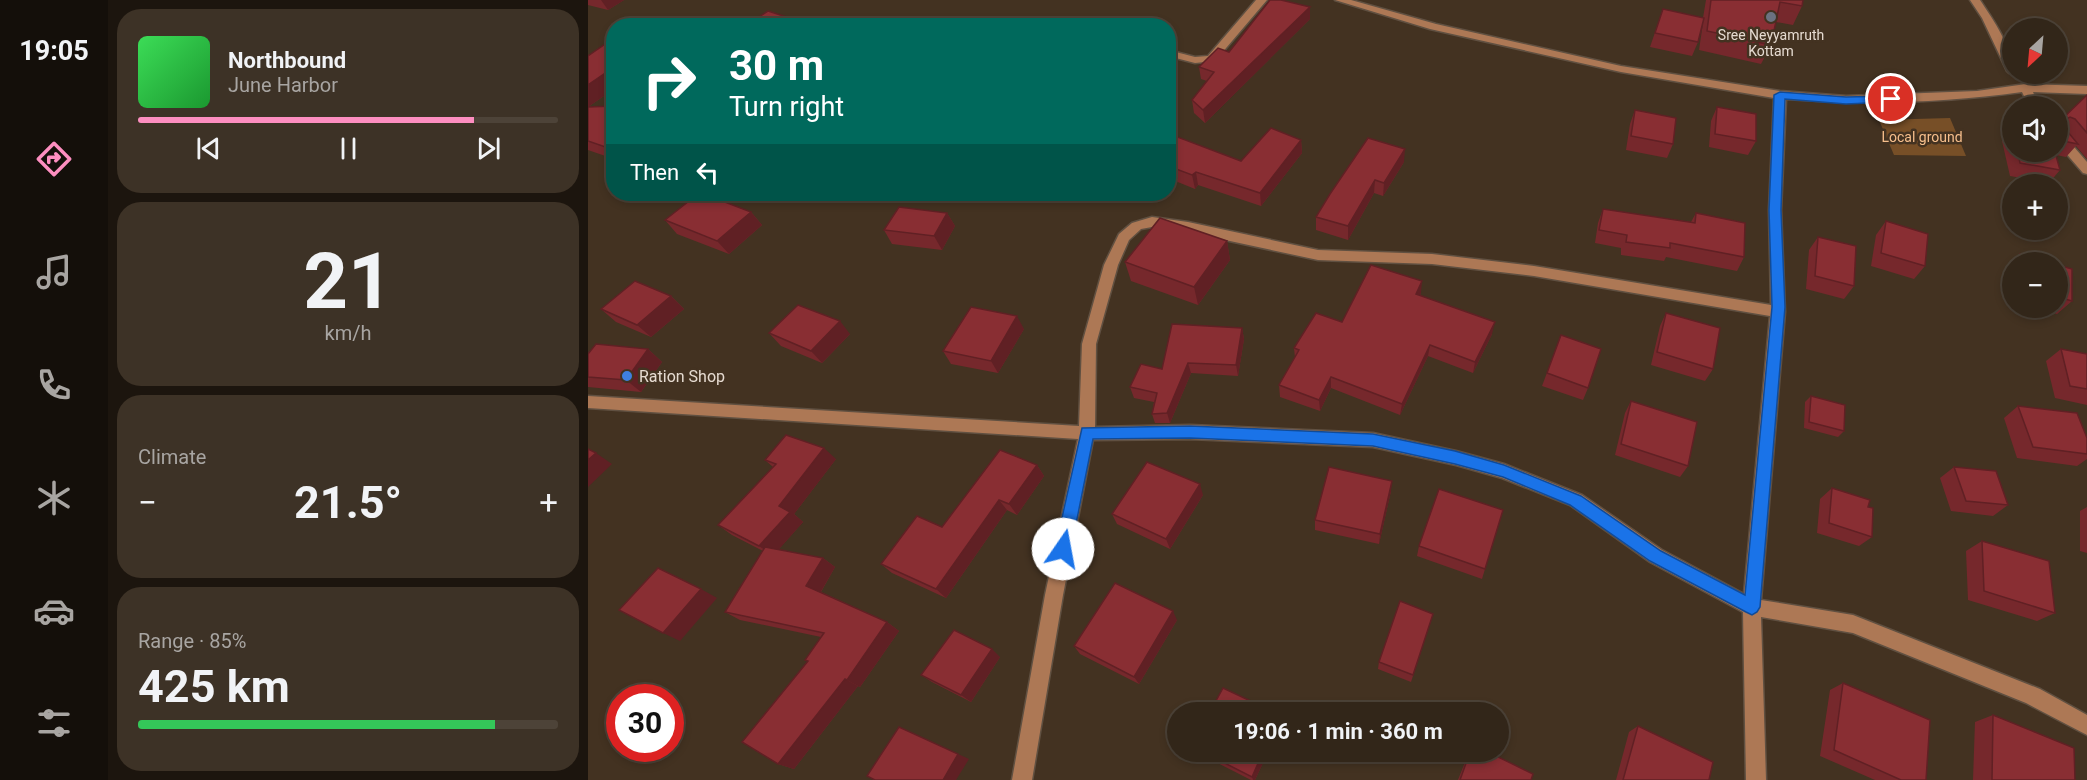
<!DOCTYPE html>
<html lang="en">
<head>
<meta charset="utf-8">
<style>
	body { margin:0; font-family:Roboto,sans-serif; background:#3d3226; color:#f1f3f6; height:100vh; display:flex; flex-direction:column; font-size:22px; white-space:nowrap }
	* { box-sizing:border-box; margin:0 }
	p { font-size:20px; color:#a8a5a2 }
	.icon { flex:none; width:33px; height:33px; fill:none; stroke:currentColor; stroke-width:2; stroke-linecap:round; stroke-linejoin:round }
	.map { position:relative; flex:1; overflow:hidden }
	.drawer { display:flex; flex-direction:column; gap:9px; padding:9px; background:#1c150e; width:480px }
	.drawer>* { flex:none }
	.guide { position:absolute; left:18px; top:18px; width:570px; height:183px; border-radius:24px; box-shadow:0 3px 9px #0003,0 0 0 2px #4d4338; background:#00695c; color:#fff; overflow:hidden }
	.needle { width:39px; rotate:206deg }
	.fabs { position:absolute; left:1414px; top:18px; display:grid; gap:12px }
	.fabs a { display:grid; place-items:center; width:66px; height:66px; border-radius:50%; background:#322619; box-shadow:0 3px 9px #0003,0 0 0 2px #4d4338; font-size:30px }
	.speed { position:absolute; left:18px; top:684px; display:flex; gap:12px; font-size:30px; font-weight:700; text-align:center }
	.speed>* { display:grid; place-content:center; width:78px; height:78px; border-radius:50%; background:#322619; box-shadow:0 3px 9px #0003,0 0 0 2px #4d4338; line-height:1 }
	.speed .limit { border:9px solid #d22; background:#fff; color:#111 }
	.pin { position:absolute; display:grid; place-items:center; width:51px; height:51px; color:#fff; margin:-26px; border:3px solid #fff; border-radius:50%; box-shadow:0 2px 6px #0007 }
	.me { position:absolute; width:66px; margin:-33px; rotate:12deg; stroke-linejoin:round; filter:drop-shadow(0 0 4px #0008) }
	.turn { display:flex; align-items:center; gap:21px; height:126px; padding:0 24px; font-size:27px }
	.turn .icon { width:78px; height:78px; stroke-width:2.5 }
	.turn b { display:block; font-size:42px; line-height:51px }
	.then { display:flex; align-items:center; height:57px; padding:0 24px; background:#0003; gap:12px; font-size:22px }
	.big { font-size:45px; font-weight:700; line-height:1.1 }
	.drawer .tile { flex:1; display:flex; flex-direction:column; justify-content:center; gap:9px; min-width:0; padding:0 21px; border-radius:24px; background:#3d3226 }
	.drawer .dial { align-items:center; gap:0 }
	.dial b { font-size:78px; line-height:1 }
	.song { display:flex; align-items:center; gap:18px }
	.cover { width:72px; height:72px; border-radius:9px; background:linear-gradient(135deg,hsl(130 70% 55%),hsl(130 70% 35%)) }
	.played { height:6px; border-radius:3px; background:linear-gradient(90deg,#fd8ec0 80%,#4d4338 80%) }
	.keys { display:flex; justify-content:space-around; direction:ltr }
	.heat { display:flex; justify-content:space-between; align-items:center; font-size:33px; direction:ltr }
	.charge { height:9px; border-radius:4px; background:linear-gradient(90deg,#34c759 85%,#4d4338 0) }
	.trip { position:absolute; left:579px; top:702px; width:342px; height:60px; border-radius:30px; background:#322619; box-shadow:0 3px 9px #0003,0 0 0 2px #4d4338; font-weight:700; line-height:60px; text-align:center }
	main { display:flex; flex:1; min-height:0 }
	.menu { display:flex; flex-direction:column; width:108px; justify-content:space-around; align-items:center; background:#140f0a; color:#a8a5a2 }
	.menu .icon { width:42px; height:42px }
	.menu .current { color:#fd8ec0 }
	.menu b { font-size:27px; color:#f1f3f6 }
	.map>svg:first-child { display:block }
	.green { fill:#774f27 }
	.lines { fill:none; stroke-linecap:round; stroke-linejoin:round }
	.minor-casing { stroke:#605041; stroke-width:3 }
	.minor { fill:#ad7855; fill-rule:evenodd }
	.wall { fill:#76282c }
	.shaded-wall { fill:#602024 }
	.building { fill:#892e33; stroke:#602024; stroke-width:1.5 }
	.route { fill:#1a73e8; stroke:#114b97; stroke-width:1.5 }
	.worship-dot { fill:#6b7280; stroke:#433221; stroke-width:2 }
	.shop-dot { fill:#3f7fe0; stroke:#433221; stroke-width:2 }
	.labels { text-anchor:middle; stroke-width:5; stroke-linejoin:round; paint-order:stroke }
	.far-poi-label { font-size:14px; fill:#e6dbd1; stroke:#433221 }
	.far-park-label { font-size:14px; fill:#f7bf8c; stroke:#433221 }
	.poi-label { font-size:16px; fill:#e6dbd1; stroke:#433221; text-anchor:start }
</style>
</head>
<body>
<main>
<nav class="menu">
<b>19:05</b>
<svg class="icon current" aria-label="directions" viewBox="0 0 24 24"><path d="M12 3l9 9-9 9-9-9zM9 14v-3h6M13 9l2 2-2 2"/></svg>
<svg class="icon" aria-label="music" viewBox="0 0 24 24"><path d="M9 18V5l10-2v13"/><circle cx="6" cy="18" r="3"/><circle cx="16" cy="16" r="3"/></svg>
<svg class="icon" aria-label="phone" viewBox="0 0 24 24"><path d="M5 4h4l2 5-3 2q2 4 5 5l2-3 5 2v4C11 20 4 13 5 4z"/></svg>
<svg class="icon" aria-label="climate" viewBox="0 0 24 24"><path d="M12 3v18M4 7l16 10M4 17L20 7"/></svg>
<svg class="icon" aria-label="car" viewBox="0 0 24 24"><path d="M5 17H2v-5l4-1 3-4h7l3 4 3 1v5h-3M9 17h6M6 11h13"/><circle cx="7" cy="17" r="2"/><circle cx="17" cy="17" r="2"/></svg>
<svg class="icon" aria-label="filters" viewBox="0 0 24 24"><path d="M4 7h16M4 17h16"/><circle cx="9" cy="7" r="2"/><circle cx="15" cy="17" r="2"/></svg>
</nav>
<section class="drawer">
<div class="tile">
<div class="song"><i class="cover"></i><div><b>Northbound</b><p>June Harbor</p></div></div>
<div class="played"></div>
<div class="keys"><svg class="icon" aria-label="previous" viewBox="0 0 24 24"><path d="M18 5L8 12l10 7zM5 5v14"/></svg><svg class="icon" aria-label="pause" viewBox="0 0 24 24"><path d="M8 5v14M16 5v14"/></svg><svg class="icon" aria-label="next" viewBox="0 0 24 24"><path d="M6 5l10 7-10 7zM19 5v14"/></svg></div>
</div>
<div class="tile dial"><b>21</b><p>km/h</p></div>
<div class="tile"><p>Climate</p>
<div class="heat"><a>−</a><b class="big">21.5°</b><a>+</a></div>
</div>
<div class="tile"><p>Range · 85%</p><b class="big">425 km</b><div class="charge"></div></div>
</section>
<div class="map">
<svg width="1499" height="780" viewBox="0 0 1499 780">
	<rect width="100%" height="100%" fill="#433221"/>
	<polygon class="green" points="1362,118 1378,156 1306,155 1291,120"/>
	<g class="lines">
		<defs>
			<g id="minor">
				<polygon points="668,0 679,0 627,61 607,63 580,56 580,50 607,57 620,56"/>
				<path d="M747 0H763L848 24 1033 66 1192 91 1258 96 1389 91 1438 84 1499 86V94L1445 92 1451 106H1441L1434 92C1356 103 1276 105 1198 99L1193 210 1197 312 1173 600 1265 615 1452 689 1499 715V735L1438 703 1265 633 1173 617 1178 780H1158L1155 612 1062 562 982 505 914 478 868 465 785 447 602 439 505 440 475 595 444 780H424L457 595 490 439 0 408V396L491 426 494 344 516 265 531 234 544 223 564 217 600 222 730 250 844 254 946 266 1183 305 1181 210 1186 98 1033 72 842 29ZM564 227 600 232 730 260 844 264 946 276 1182 316 1156 594 1074 550 994 495 916 464 868 451 785 433 602 425 507 427 508 344 530 265 541 240 553 229Z"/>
				<path d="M1382 0H1392C1406 21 1425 48 1425 74H1429L1421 73 1419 71 1394 18Z"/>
				<polygon points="460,20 475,24 476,26 456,25 455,23"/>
				<polygon points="1470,132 1474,133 1499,162 1499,174 1495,173 1470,144"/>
			</g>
		</defs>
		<use href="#minor" class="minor-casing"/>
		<use href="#minor" class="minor"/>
	</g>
	<g class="wall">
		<polygon points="0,0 36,0 20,10 0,5"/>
		<polygon points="1118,0 1215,0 1214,6 1205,25 1188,22 1183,45 1173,64 1111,50 1115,23 1110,42 1104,56 1062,47 1075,9 1115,18"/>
		<polygon points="722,19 617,123 606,113 604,100 619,81 613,79 611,67 641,52"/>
		<polygon points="26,38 26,89 0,107 26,106 26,159 0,150 0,56"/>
		<polygon points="1499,95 1499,159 1488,146 1478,157 1468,155 1472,170 1461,183 1422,176 1414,141 1424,128 1425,152 1470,152 1470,123"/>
		<polygon points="1129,107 1168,141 1160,155 1121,147 1123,121"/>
		<polygon points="1047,110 1085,144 1079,158 1038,150 1042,124"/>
		<polygon points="713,140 714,153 673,206 610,185 607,189 580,178 580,143 653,161"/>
		<polygon points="816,162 795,196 786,193 760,240 728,230 728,217"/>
		<polygon points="1015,209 1103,222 1108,213 1156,257 1149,271 1078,257 1076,261 1033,255 1033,248 1007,243 1010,223"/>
		<polygon points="163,212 174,225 141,254 89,234 77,220"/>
		<polygon points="359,213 367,226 354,250 304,244 296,230"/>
		<polygon points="1298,221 1337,266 1326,279 1283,266 1288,235"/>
		<polygon points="1230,237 1266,286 1256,299 1218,289 1221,250"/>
		<polygon points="639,241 642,260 610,305 543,281 537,262"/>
		<polygon points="1432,254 1461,262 1425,262 1425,300 1418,298 1420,267"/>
		<polygon points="1470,265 1484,301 1469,314 1449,308 1470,308"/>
		<polygon points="833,293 832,295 904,334 885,373 840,356 812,415 743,388 732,411 692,397 691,385 707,358 706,348 754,322"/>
		<polygon points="83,296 96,309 63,337 28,322 13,309"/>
		<polygon points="1078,313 1125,369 1117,381 1063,365 1072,326"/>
		<polygon points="654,328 656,339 650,376 603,373 582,423 567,423 564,414 566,402 546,398 542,387 574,369"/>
		<polygon points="436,329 410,373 363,364 355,351"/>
		<polygon points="181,333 262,334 234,363 193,346"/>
		<polygon points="973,335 1000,388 995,400 954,386"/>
		<polygon points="60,349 74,362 53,392 0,387 0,354"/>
		<polygon points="1473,349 1499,354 1499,405 1467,398 1458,361"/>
		<polygon points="1223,396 1256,431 1250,437 1216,428 1217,402"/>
		<polygon points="1043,401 1100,466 1092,477 1027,455 1037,413"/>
		<polygon points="1430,406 1499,438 1499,459 1489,466 1429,458 1416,418"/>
		<polygon points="248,459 206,514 215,522 190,550 235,558 247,567 233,592 299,622 311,631 272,687 270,686 206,769 190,764 220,661 233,637 152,620 137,612 175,551 144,535 130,525 185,467 177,460"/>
		<polygon points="449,465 456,476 429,515 419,510 358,598 304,573 293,564 354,527"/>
		<polygon points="1366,467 1420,505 1405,516 1363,511 1352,478"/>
		<polygon points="1244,488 1280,507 1284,537 1271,546 1229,533 1232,499"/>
		<polygon points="803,491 791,544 727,530 727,520"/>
		<polygon points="615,495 582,549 529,524 524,514"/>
		<polygon points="1499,507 1499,553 1492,551 1492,511"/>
		<polygon points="1394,541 1467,613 1449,621 1380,600 1378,551"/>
		<polygon points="831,546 897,569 894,579 829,556"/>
		<polygon points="845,614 823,682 790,669 791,662"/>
		<polygon points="589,620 551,684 492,654 486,646"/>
		<polygon points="412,657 383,702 344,682 333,675"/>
		<polygon points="1255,683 1338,780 1287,780 1232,756 1242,690"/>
		<polygon points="1405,715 1487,780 1385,780 1387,722"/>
		<polygon points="1050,726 1121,780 1028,780 1041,732"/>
		<polygon points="608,752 680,752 667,780 663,780"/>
		<polygon points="881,752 900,752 943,780 870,780"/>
	</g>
	<g class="shaded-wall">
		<polygon points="13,0 36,0 20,10"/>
		<polygon points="722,7 722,19 617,123 615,110"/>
		<polygon points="208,20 211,26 200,26"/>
		<polygon points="26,67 26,89 0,107 0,85"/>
		<polygon points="713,140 714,153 673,206 672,193"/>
		<polygon points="817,149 816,162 795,196 796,183"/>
		<polygon points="608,172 610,185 607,189 604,175"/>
		<polygon points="787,180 786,193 760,240 760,226"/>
		<polygon points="163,212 174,225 141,254 129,241"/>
		<polygon points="359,213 367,226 354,250 346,236"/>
		<polygon points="639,241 642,260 610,305 606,287"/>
		<polygon points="834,281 833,293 827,306 828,294"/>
		<polygon points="83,296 96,309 63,337 49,325"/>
		<polygon points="429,316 436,329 410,373 403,361"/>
		<polygon points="252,321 262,334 234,363 223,351"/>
		<polygon points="907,322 904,334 885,373 887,362"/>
		<polygon points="654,328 656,339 650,376 648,365"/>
		<polygon points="842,345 840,356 812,415 814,404"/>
		<polygon points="60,349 74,362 53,392 38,380"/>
		<polygon points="600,363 603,373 582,423 579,413"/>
		<polygon points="743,377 743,388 732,411 731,400"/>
		<polygon points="236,448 248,459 206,514 215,522 185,556 171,546 191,506"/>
		<polygon points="8,453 24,464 0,487 0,460"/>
		<polygon points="449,465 456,476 429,515 421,504"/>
		<polygon points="804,481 803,491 791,544 792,534"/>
		<polygon points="612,484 615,495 582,549 578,539"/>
		<polygon points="411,500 419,510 358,598 348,589"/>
		<polygon points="235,558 247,567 231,595 218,586"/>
		<polygon points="113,589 129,598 92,641 75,633"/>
		<polygon points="585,611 589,620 551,684 546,677"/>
		<polygon points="299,622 311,631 272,687 259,680"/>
		<polygon points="404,649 412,657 383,702 373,695"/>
		<polygon points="257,679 270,686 206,769 190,764"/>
		<polygon points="675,752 680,752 667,780 665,780 664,777"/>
		<polygon points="370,754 381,759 368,780 355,780"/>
	</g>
	<g class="building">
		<polygon points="682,0 693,0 722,7 615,110 604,100 626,72 611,67 630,48 641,52"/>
		<polygon points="1123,0 1215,0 1214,6 1192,2 1183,45 1119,31"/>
		<polygon points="1075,9 1116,18 1110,42 1067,33"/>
		<polygon points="180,11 208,20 200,26 157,26"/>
		<polygon points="26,38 26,67 0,85 0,56"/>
		<polygon points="1499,95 1499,133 1487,119 1482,117 1479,119 1479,131 1490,144 1470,140 1470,123"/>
		<polygon points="26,106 26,150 0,141 0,107"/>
		<polygon points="1129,107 1168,114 1168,141 1127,134"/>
		<polygon points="1047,110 1088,118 1085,144 1043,136"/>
		<polygon points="683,128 713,140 672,193 608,172 604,175 580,166 580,143 587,136 653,161"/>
		<polygon points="780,138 817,149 796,183 787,180 760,226 728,217 742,194"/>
		<polygon points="1430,152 1467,152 1472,170 1432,163"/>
		<polygon points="110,194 116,194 163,212 129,241 77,220"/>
		<polygon points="311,207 359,213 346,236 296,230"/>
		<polygon points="1015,209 1107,223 1108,213 1157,223 1156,257 1082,243 1082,248 1038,242 1039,235 1011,230"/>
		<polygon points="572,218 639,241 606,287 537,262"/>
		<polygon points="1298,221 1340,234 1337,266 1293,253"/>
		<polygon points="1230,237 1268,246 1266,286 1227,276"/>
		<polygon points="1432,254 1461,262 1432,262"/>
		<polygon points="783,265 834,281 828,294 907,322 887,362 842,345 814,404 743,377 731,400 691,385 711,350 706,348 728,313 754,322"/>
		<polygon points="1470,265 1484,269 1484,301 1470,297"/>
		<polygon points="47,281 83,296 49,325 13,309"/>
		<polygon points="210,305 252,321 223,351 181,333"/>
		<polygon points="383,307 429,316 403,361 355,351"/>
		<polygon points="1078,313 1132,328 1125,369 1069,352"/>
		<polygon points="584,324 654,328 648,365 600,363 579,413 564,414 569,393 542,387 553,364 574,369"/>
		<polygon points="973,335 1013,349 1000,388 959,373"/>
		<polygon points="8,344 60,349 38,380 0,377 0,354"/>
		<polygon points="1473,349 1499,354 1499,389 1482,386"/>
		<polygon points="1223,396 1257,405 1256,431 1221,422"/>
		<polygon points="1043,401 1109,422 1100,466 1033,444"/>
		<polygon points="1430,406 1489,413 1499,438 1499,454 1445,447"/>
		<polygon points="198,435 236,448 191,506 202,512 171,546 130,525 188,464 177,460"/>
		<polygon points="0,449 8,453 0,460"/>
		<polygon points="412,450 449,465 421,504 411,500 348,589 293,564 329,516 354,527"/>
		<polygon points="559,462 612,484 578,539 524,514"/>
		<polygon points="741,467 804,481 792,534 727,520"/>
		<polygon points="1366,467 1408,471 1420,505 1378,501"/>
		<polygon points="1244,488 1282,500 1280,507 1285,508 1284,537 1241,523"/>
		<polygon points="851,489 915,510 897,569 831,546"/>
		<polygon points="1394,541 1461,561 1467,613 1396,591"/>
		<polygon points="177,547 235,558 218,586 299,622 259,680 257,679 190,764 154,742 220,661 217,660 236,633 137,612"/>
		<polygon points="70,568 113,589 75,633 31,610"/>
		<polygon points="527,583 585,611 546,677 486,646"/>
		<polygon points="812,601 845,614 825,675 791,662"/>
		<polygon points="366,630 404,649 373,695 333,675"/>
		<polygon points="1255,683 1342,720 1338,780 1313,780 1246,750"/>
		<polygon points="635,688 686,712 622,712"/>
		<polygon points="1405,715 1486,748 1487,780 1404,780"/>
		<polygon points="1050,726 1125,762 1121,780 1035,780"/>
		<polygon points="311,727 370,754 355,780 287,780 279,776"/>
		<polygon points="615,752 675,752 664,777"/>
		<polygon points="882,752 900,752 945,774 943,780 872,780"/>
	</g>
	<polygon class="route" points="1192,92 1258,97 1303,96 1308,99 1303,102 1258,104 1197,99 1193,210 1197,307 1172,607 1169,612 1164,615 1158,612 1062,561 982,505 915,477 867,464 785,446 602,438 505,439 483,549 481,554 475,556 470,554 467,549 494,428 602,426 785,434 867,451 916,465 993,496 1073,551 1157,595 1184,307 1181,210 1186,95"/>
	<circle class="worship-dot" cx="1183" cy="17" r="6"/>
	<circle class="shop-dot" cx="39" cy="376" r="6"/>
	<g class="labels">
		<g class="far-poi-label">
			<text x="1183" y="40">Sree Neyyamruth<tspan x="1183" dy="16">Kottam</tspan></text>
		</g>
		<g class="far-park-label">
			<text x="1334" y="142">Local ground</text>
		</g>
		<g class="poi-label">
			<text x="51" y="382">Ration Shop</text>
		</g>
	</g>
</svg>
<div class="fabs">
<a><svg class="needle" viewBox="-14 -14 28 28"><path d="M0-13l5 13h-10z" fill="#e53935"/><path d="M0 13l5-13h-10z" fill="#a8a5a2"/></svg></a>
<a><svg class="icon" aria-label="sound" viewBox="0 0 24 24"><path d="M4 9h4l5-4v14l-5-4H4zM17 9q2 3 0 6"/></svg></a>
<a>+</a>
<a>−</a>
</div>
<div class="speed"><div class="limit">30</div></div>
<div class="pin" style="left:1303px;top:99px;background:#d93025"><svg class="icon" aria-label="arrive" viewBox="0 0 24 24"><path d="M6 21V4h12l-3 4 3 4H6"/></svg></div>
<svg class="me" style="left:475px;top:549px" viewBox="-20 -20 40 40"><circle r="19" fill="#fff"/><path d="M0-13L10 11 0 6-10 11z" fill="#1a73e8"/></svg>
<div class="trip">19:06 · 1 min · 360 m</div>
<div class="guide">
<div class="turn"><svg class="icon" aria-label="right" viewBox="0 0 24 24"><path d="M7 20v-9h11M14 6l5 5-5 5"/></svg><div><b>30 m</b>Turn right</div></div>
<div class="then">Then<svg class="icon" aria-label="left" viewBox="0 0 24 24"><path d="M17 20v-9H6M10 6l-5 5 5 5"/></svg></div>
</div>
</div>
</main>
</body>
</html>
